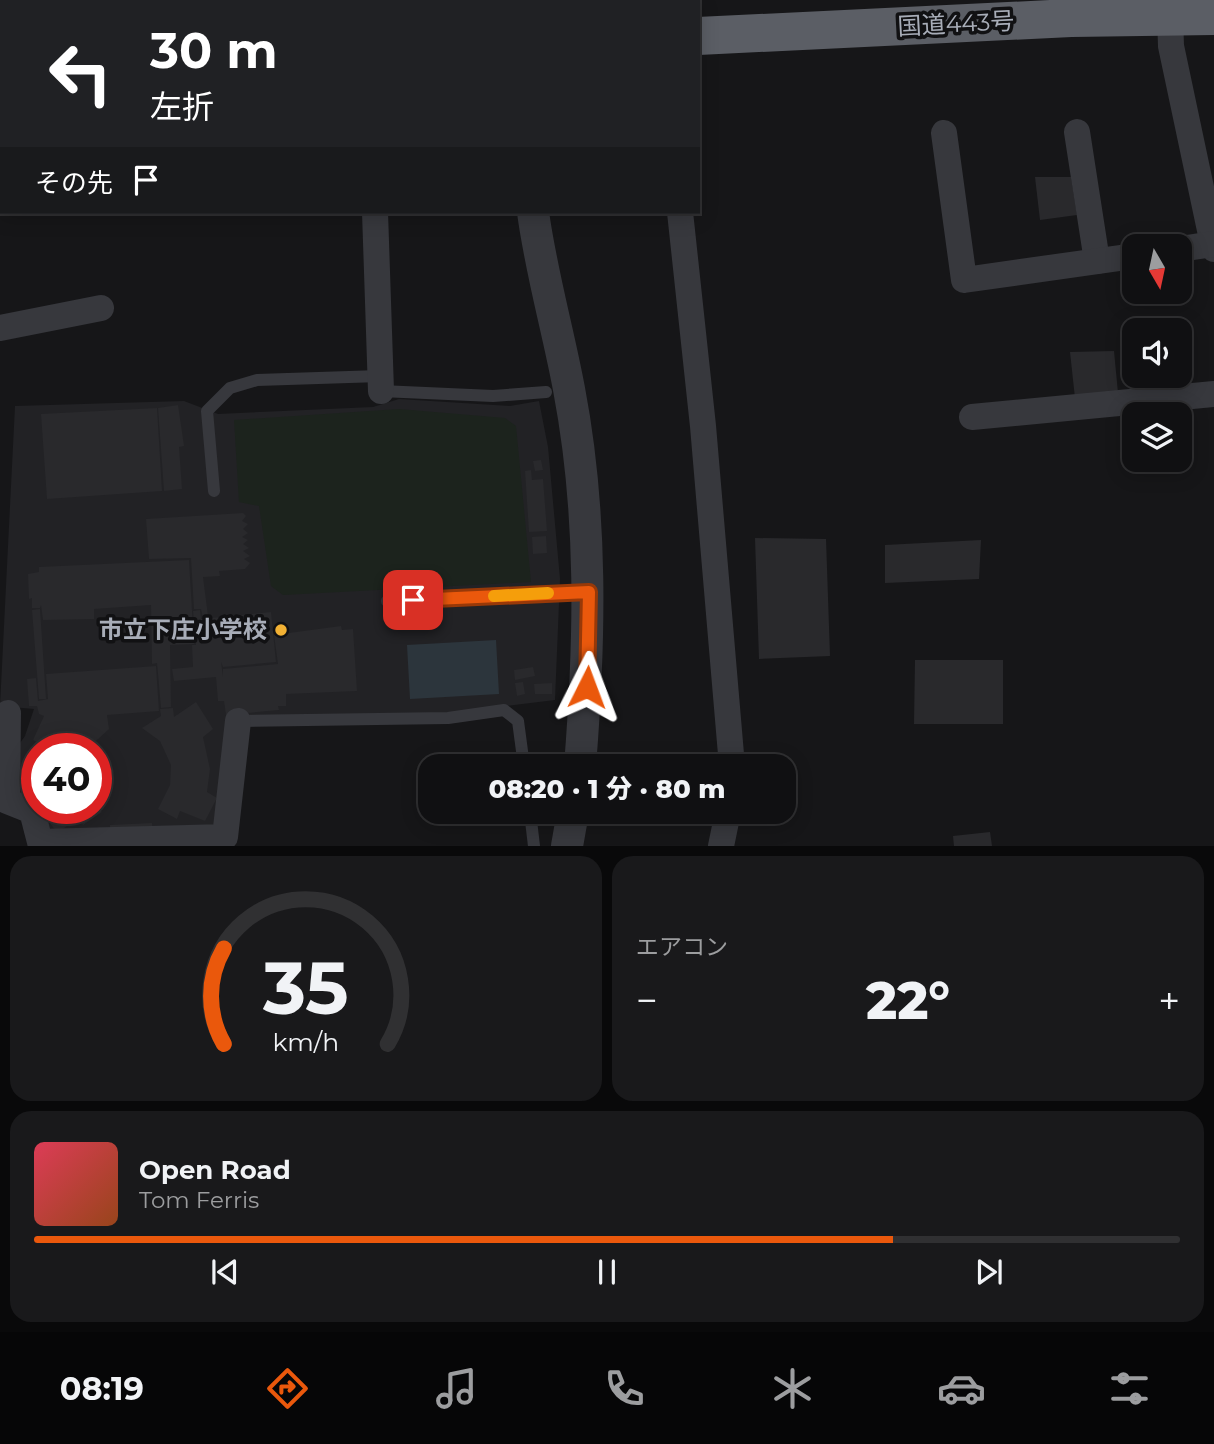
<!DOCTYPE html>
<html lang="ja">
<head>
<meta charset="utf-8">
<style>
	body { margin:0; font-family:Montserrat,"Noto Sans JP",sans-serif; background:#19191b; color:#f1f3f6; height:100vh; display:flex; flex-direction:column; font-size:26px; white-space:nowrap }
	* { box-sizing:border-box; margin:0 }
	p { font-size:23px; color:#9c9d9f }
	.icon { flex:none; width:38px; height:38px; fill:none; stroke:currentColor; stroke-width:2; stroke-linecap:round; stroke-linejoin:round }
	.map { position:relative; height:846px; overflow:hidden }
	.sheet { display:flex; flex-direction:column; gap:10px; padding:10px; background:#09090a; flex:1 }
	.sheet>* { flex:none }
	.guide { position:absolute; left:0px; top:0px; width:700px; height:214px; box-shadow:0 4px 18px #0003,0 0 0 2px #303032; background:#202124; color:#fff; overflow:hidden }
	.needle { width:46px; rotate:171deg }
	.buttons { position:absolute; left:1122px; top:234px; display:grid; gap:14px }
	.buttons a { display:grid; place-items:center; width:70px; height:70px; border-radius:14px; background:#101012; box-shadow:0 4px 18px #0003,0 0 0 2px #303032; font-size:35px }
	.speed { position:absolute; left:21px; top:733px; display:flex; gap:14px; font-size:35px; font-weight:700; text-align:center }
	.speed>* { display:grid; place-content:center; width:91px; height:91px; border-radius:50%; background:#101012; box-shadow:0 4px 18px #0003,0 0 0 2px #303032; line-height:1 }
	.speed .limit { border:10px solid #d22; background:#fff; color:#111 }
	.pin { position:absolute; display:grid; place-items:center; width:60px; height:60px; color:#fff; margin:-30px; border-radius:14px; box-shadow:0 4px 10px #0006 }
	.me { position:absolute; width:77px; margin:-38px; rotate:3deg; stroke-linejoin:round; filter:drop-shadow(0 0 5px #0008) }
	.turn { display:flex; align-items:center; gap:24px; height:147px; padding:0 35px; font-size:32px }
	.turn .icon { width:91px; height:91px; stroke-width:2.5 }
	.turn b { display:block; font-size:49px; line-height:60px }
	.then { display:flex; align-items:center; height:66px; padding:0 35px; background:#0003; gap:14px; font-size:26px }
	.big { font-size:52px; font-weight:800; line-height:1.1 }
	.sheet .card { flex:1; display:flex; flex-direction:column; justify-content:center; gap:10px; min-width:0; padding:0 24px; border-radius:21px; background:#19191b }
	.sheet .dial { align-items:center; gap:0 }
	.dial svg { height:182px; overflow:visible; fill:none; stroke:#303032; stroke-width:7; stroke-linecap:round; text-anchor:middle }
	.dial text { fill:#f1f3f6; stroke:none }
	.song { display:flex; align-items:center; gap:21px }
	.cover { width:84px; height:84px; border-radius:10px; background:linear-gradient(135deg,hsl(350 70% 55%),hsl(20 70% 35%)) }
	.played { height:7px; border-radius:4px; background:linear-gradient(90deg,#ea580c 75%,#303032 75%) }
	.keys { display:flex; justify-content:space-around; direction:ltr }
	.heat { display:flex; justify-content:space-between; align-items:center; font-size:38px; direction:ltr }
	.sheet .tiles { flex:1; display:grid; gap:10px; grid-template-columns:1fr 1fr }
	.card:last-child { grid-column:span 2 }
	.trip { position:absolute; left:418px; top:754px; width:378px; height:70px; border-radius:21px; background:#101012; box-shadow:0 4px 18px #0003,0 0 0 2px #303032; font-weight:800; line-height:70px; text-align:center }
	.menu { display:flex; height:112px; justify-content:space-around; align-items:center; background:#060607; color:#9c9d9f }
	.menu .icon { width:49px; height:49px }
	.menu .current { color:#ea580c }
	.menu b { font-size:32px; color:#f1f3f6 }
	.map>svg:first-child { display:block }
	.built { fill:#222225 }
	.green { fill:#1c231d }
	.water { fill:#2c353c }
	.building { fill:#29292c }
	.lines { fill:none; stroke-linecap:round; stroke-linejoin:round }
	.service { stroke:#37383d; stroke-width:12 }
	.minor { stroke:#37383d; stroke-width:26 }
	.tertiary { stroke:#37383d; stroke-width:32 }
	.trunk { stroke:#5b5e65; stroke-width:38 }
	.route-casing { stroke:#983908; stroke-width:18 }
	.route { stroke:#ea580c; stroke-width:12 }
	.slow { stroke:#f59e0b; stroke-width:12 }
	.poi-dot { fill:#f2b134; stroke:#111113; stroke-width:2.5 }
	.labels { text-anchor:middle; stroke-width:7; stroke-linejoin:round; paint-order:stroke }
	.street-label { font-size:24px; fill:#a8adb8; stroke:#111113 }
	.poi-label { font-size:24px; font-weight:bold; fill:#a8adb8; stroke:#111113; text-anchor:end }
</style>
</head>
<body>
<div class="map">
<svg width="1214" height="846" viewBox="0 0 1214 846">
	<rect width="100%" height="100%" fill="#161618"/>
	<polygon class="built" points="399,399 510,406 539,401 548,447 560,579 555,700 450,713 230,719 216,828 49,834 38,809 96,808 96,749 37,749 37,807 20,800 15,750 25,736 34,709 0,706 15,406 184,401 218,414 373,407"/>
	<polygon class="green" points="399,409 505,418 516,426 531,582 283,595 271,586 259,506 239,502 234,420"/>
	<polygon class="water" points="496,640 499,694 410,699 407,645"/>
	<g class="building">
		<polygon points="1035,177 1071,177 1077,215 1040,220"/>
		<polygon points="1114,351 1118,393 1075,398 1070,352"/>
		<polygon points="178,405 184,446 179,447 182,489 164,491 158,408"/>
		<polygon points="157,408 162,491 47,499 41,414"/>
		<polygon points="541,460 543,470 535,471 533,461"/>
		<polygon points="531,470 532,480 543,479 547,531 529,532 525,471"/>
		<polygon points="243,513 246,516 242,521 248,524 243,529 248,533 242,537 248,540 243,544 249,548 243,551 250,556 244,559 250,563 245,569 219,571 220,576 203,577 208,616 203,618 201,609 194,609 191,558 149,559 146,519"/>
		<polygon points="546,536 547,553 533,554 532,537"/>
		<polygon points="755,538 826,539 830,656 759,659"/>
		<polygon points="981,540 979,579 885,583 885,545"/>
		<polygon points="189,560 194,644 170,645 171,707 161,708 157,663 152,664 151,605 94,609 94,619 43,620 41,605 40,608 32,608 32,598 29,599 28,574 39,572 39,567"/>
		<polygon points="40,609 46,699 39,699 32,610"/>
		<polygon points="200,610 201,619 271,612 276,662 223,667 221,662 223,677 223,669 278,664 274,635 341,626 342,630 353,629 357,691 286,694 286,706 278,706 279,710 226,715 224,701 218,701 216,677 174,681 172,669 193,667 192,645 196,645 193,611"/>
		<polygon points="915,660 1003,660 1003,724 914,724"/>
		<polygon points="156,666 159,711 107,715 109,729 87,749 50,749 33,740 44,716 39,714 37,706 29,706 27,679 36,678 38,701 48,699 46,674"/>
		<polygon points="533,667 535,676 515,680 514,670"/>
		<polygon points="523,682 525,694 517,696 515,683"/>
		<polygon points="552,683 552,694 535,694 534,684"/>
		<polygon points="196,702 213,729 203,737 210,769 207,792 217,798 205,821 180,811 177,819 158,809 170,785 171,765 160,741 142,728 161,716 160,709 173,708 174,717"/>
		<polygon points="96,805 102,812 83,825 78,818 57,833 41,810 96,808"/>
		<polygon points="152,823 153,831 110,832 110,825"/>
		<polygon points="990,832 992,846 954,846 953,836"/>
	</g>
	<g class="lines">
		<g class="service">
			<polyline points="381,391 493,396 546,392"/>
			<polyline points="214,491 207,411 230,388 257,380 380,376"/>
			<polyline points="387,601 586,592"/>
			<polyline points="238,721 448,718 504,710 518,721 524,766"/>
			<polyline points="530,812 534,846"/>
		</g>
		<g class="minor">
			<polyline points="346,0 346,2"/>
			<polyline points="495,0 495,2"/>
			<polyline points="1170,15 1171,46 1214,249"/>
			<polyline points="1077,132 1097,261"/>
			<polyline points="944,133 964,280 1134,256"/>
			<polyline points="375,212 381,391"/>
			<polyline points="680,212 703,426 732,766"/>
			<polyline points="1180,249 1213,244"/>
			<polyline points="0,328 101,308"/>
			<polyline points="972,417 1214,394"/>
			<polyline points="8,713 7,801 32,811 40,842 225,837 238,721"/>
			<polyline points="721,846 728,812"/>
		</g>
		<g class="tertiary">
			<path d="M533 212C541 272 558 330 569 389 593 515 590 640 580 766"/>
			<polyline points="567,846 573,812"/>
		</g>
		<g class="trunk">
			<polyline points="698,36 1071,18 1214,16"/>
			<polyline points="0,66 2,66"/>
		</g>
	</g>
	<g class="lines">
		<defs>
			<polyline id="route" points="413,600 589,592 587,687"/>
		</defs>
		<use href="#route" class="route-casing"/>
		<use href="#route" class="route"/>
		<polyline class="slow" points="494,596 548,593"/>
	</g>
	<circle class="poi-dot" cx="281" cy="630" r="7"/>
	<g class="labels">
		<g class="street-label">
			<text transform="translate(956 24) rotate(-3)" y="8">国道443号</text>
		</g>
		<g class="poi-label">
			<text x="267" y="638">市立下庄小学校</text>
		</g>
	</g>
</svg>
<div class="buttons">
<a><svg class="needle" viewBox="-14 -14 28 28"><path d="M0-13l5 13h-10z" fill="#e53935"/><path d="M0 13l5-13h-10z" fill="#9c9d9f"/></svg></a>
<a><svg class="icon" aria-label="sound" viewBox="0 0 24 24"><path d="M4 9h4l5-4v14l-5-4H4zM17 9q2 3 0 6"/></svg></a>
<a><svg class="icon" aria-label="layers" viewBox="0 0 24 24"><path d="M12 4l9 5-9 5-9-5zM3 14l9 5 9-5"/></svg></a>
</div>
<div class="speed"><div class="limit">40</div></div>
<div class="pin" style="left:413px;top:600px;background:#d93025"><svg class="icon" aria-label="arrive" viewBox="0 0 24 24"><path d="M6 21V4h12l-3 4 3 4H6"/></svg></div>
<svg class="me" style="left:587px;top:687px" viewBox="-20 -20 40 40"><path d="M0-17L14 15 0 8-14 15z" fill="#ea580c" stroke="#fff" stroke-width="4"/></svg>
<div class="trip">08:20 · 1 分 · 80 m</div>
<div class="guide">
<div class="turn"><svg class="icon" aria-label="left" viewBox="0 0 24 24"><path d="M17 20v-9H6M10 6l-5 5 5 5"/></svg><div><b>30 m</b>左折</div></div>
<div class="then">その先<svg class="icon" aria-label="arrive" viewBox="0 0 24 24"><path d="M6 21V4h12l-3 4 3 4H6"/></svg></div>
</div>
</div>
<section class="sheet">
<div class="tiles">
<div class="card dial"><svg viewBox="0 0 100 80">
<path d="M14 69A42 42 0 1 1 86 69"/>
<path d="M14 69A42 42 0 0 1 14 27" stroke="#ea580c"/>
<text x="50" y="56" font-size="32" font-weight="700">35</text>
<text x="50" y="72" font-size="11">km/h</text>
</svg></div>
<div class="card"><p>エアコン</p>
<div class="heat"><a>−</a><b class="big">22°</b><a>+</a></div>
</div>
<div class="card">
<div class="song"><i class="cover"></i><div><b>Open Road</b><p>Tom Ferris</p></div></div>
<div class="played"></div>
<div class="keys"><svg class="icon" aria-label="previous" viewBox="0 0 24 24"><path d="M18 5L8 12l10 7zM5 5v14"/></svg><svg class="icon" aria-label="pause" viewBox="0 0 24 24"><path d="M8 5v14M16 5v14"/></svg><svg class="icon" aria-label="next" viewBox="0 0 24 24"><path d="M6 5l10 7-10 7zM19 5v14"/></svg></div>
</div>
</div>
</section>
<nav class="menu">
<b>08:19</b>
<svg class="icon current" aria-label="directions" viewBox="0 0 24 24"><path d="M12 3l9 9-9 9-9-9zM9 14v-3h6M13 9l2 2-2 2"/></svg>
<svg class="icon" aria-label="music" viewBox="0 0 24 24"><path d="M9 18V5l10-2v13"/><circle cx="6" cy="18" r="3"/><circle cx="16" cy="16" r="3"/></svg>
<svg class="icon" aria-label="phone" viewBox="0 0 24 24"><path d="M5 4h4l2 5-3 2q2 4 5 5l2-3 5 2v4C11 20 4 13 5 4z"/></svg>
<svg class="icon" aria-label="climate" viewBox="0 0 24 24"><path d="M12 3v18M4 7l16 10M4 17L20 7"/></svg>
<svg class="icon" aria-label="car" viewBox="0 0 24 24"><path d="M5 17H2v-5l4-1 3-4h7l3 4 3 1v5h-3M9 17h6M6 11h13"/><circle cx="7" cy="17" r="2"/><circle cx="17" cy="17" r="2"/></svg>
<svg class="icon" aria-label="filters" viewBox="0 0 24 24"><path d="M4 7h16M4 17h16"/><circle cx="9" cy="7" r="2"/><circle cx="15" cy="17" r="2"/></svg>
</nav>
</body>
</html>
